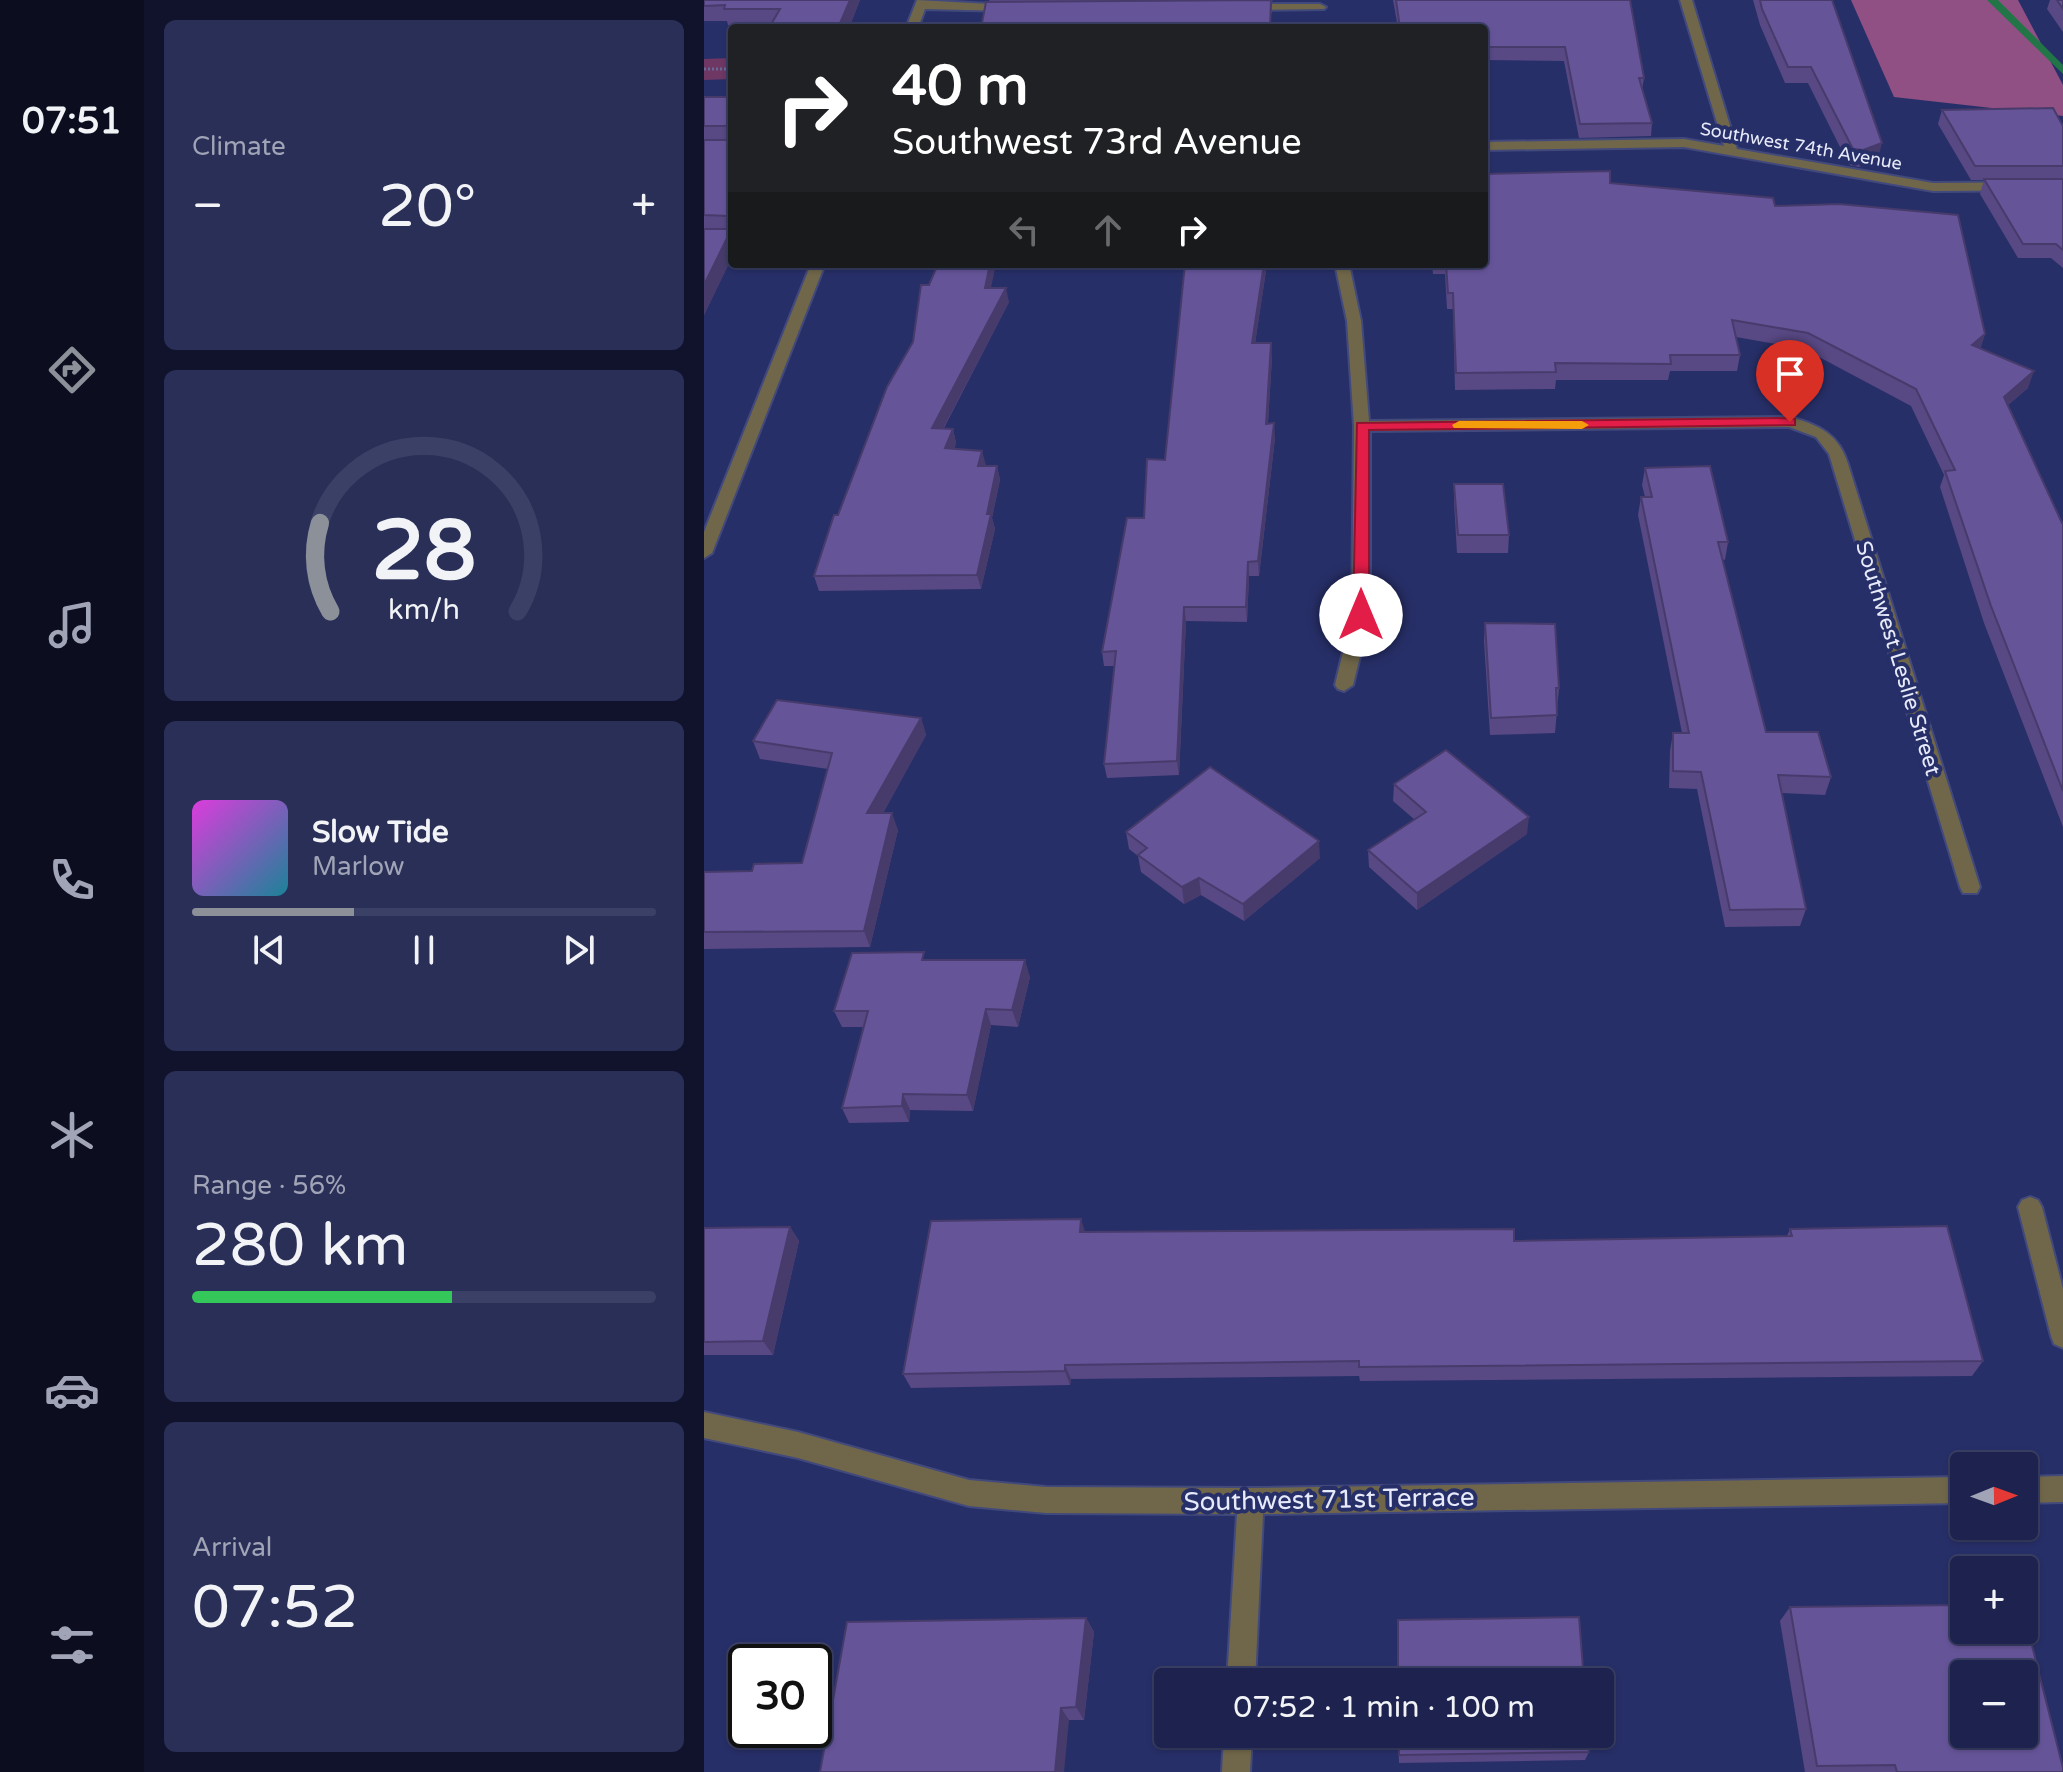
<!DOCTYPE html>
<html lang="en">
<head>
<meta charset="utf-8">
<style>
	body { margin:0; font-family:"Varela Round",sans-serif; background:#2a2f58; color:#f1f3f6; height:100vh; display:flex; flex-direction:column; font-size:30px; white-space:nowrap }
	* { box-sizing:border-box; margin:0 }
	p { font-size:26px; color:#a0a4b6 }
	.icon { flex:none; width:44px; height:44px; fill:none; stroke:currentColor; stroke-width:2; stroke-linecap:round; stroke-linejoin:round }
	.map { position:relative; flex:1; overflow:hidden }
	.details { display:flex; flex-direction:column; gap:20px; padding:20px; background:#10132b; width:560px }
	.details>* { flex:none }
	.guide { position:absolute; left:24px; top:24px; width:760px; height:244px; border-radius:8px; box-shadow:0 2px 6px #0004,0 0 0 2px #3b4066; background:#202124; color:#fff; overflow:hidden }
	.needle { width:52px; rotate:89deg }
	.controls { position:absolute; left:1246px; top:1452px; display:grid; gap:16px }
	.controls a { display:grid; place-items:center; width:88px; height:88px; border-radius:8px; background:#1d234e; box-shadow:0 2px 6px #0004,0 0 0 2px #3b4066; font-size:40px }
	.speed { position:absolute; left:24px; top:1644px; display:flex; gap:16px; font-size:40px; font-weight:700; text-align:center }
	.speed>* { display:grid; place-content:center; width:104px; height:104px; border-radius:50%; background:#1d234e; box-shadow:0 2px 6px #0004,0 0 0 2px #3b4066; line-height:1 }
	.speed .limit { border:4px solid #111; border-radius:12px; background:#fff; color:#111 }
	.pin { position:absolute; display:grid; place-items:center; width:68px; height:68px; color:#fff; margin:-82px -34px; border-radius:50% 50% 50% 0; rotate:-45deg; box-shadow:0 0 8px #0007 }
	.pin .icon { rotate:45deg }
	.me { position:absolute; width:88px; margin:-44px; rotate:0deg; stroke-linejoin:round; filter:drop-shadow(0 0 6px #0008) }
	.turn { display:flex; align-items:center; gap:28px; height:168px; padding:0 32px; font-size:36px }
	.turn .icon { width:104px; height:104px; stroke-width:2.5 }
	.turn b { display:block; font-size:56px; line-height:68px }
	.lanes { display:flex; align-items:center; height:76px; padding:0 32px; background:#0003; justify-content:center; gap:40px; direction:ltr }
	.lanes .off { opacity:.35 }
	.big { font-size:60px; font-weight:600; line-height:1.1 }
	.details .tile { flex:1; display:flex; flex-direction:column; justify-content:center; gap:12px; min-width:0; padding:0 28px; border-radius:12px; background:#2a2f58 }
	.details .dial { align-items:center; gap:0 }
	.dial svg { height:208px; overflow:visible; fill:none; stroke:#3b4066; stroke-width:7; stroke-linecap:round; text-anchor:middle }
	.dial text { fill:#f1f3f6; stroke:none }
	.song { display:flex; align-items:center; gap:24px }
	.cover { width:96px; height:96px; border-radius:12px; background:linear-gradient(135deg,hsl(300 70% 55%),hsl(190 70% 35%)) }
	.played { height:8px; border-radius:4px; background:linear-gradient(90deg,#8c9099 35%,#3b4066 35%) }
	.keys { display:flex; justify-content:space-around; direction:ltr }
	.heat { display:flex; justify-content:space-between; align-items:center; font-size:44px; direction:ltr }
	.charge { height:12px; border-radius:6px; background:linear-gradient(90deg,#34c759 56%,#3b4066 0) }
	.trip { position:absolute; left:450px; top:1668px; width:460px; height:80px; border-radius:8px; background:#1d234e; box-shadow:0 2px 6px #0004,0 0 0 2px #3b4066; font-weight:600; line-height:80px; text-align:center }
	main { display:flex; flex:1; min-height:0 }
	.menu { display:flex; flex-direction:column; width:144px; justify-content:space-around; align-items:center; background:#0c0e1f; color:#a0a4b6 }
	.menu .icon { width:56px; height:56px }
	.menu .current { color:#8c9099 }
	.menu b { font-size:36px; color:#f1f3f6 }
	.map>svg:first-child { display:block }
	.green { fill:#6e3764 }
	.forest { fill:#905084 }
	.lines { fill:none; stroke-linecap:round; stroke-linejoin:round }
	.stream { fill:#227546; fill-rule:evenodd }
	.minor-casing { stroke:#42497c; stroke-width:4 }
	.path { stroke:#656b97; stroke-width:3; stroke-dasharray:2 2; stroke-linecap:butt }
	.minor { fill:#70674a; fill-rule:evenodd }
	.wall { fill:#584884 }
	.shaded-wall { fill:#473b6b }
	.building { fill:#665499; stroke:#473b6b; stroke-width:2; fill-rule:evenodd }
	.route { fill:#e11d48; stroke:#92132f; stroke-width:2 }
	.slow { fill:#f59e0b }
	.labels { text-anchor:middle; stroke-width:8; stroke-linejoin:round; paint-order:stroke }
	.far-street-label { font-size:18px; fill:#e7eaf9; stroke:#272f68 }
	.street-label { font-size:22px; fill:#e7eaf9; stroke:#272f68 }
	.near-street-label { font-size:26px; fill:#e7eaf9; stroke:#272f68 }
</style>
</head>
<body>
<main>
<nav class="menu">
<b>07:51</b>
<svg class="icon current" aria-label="directions" viewBox="0 0 24 24"><path d="M12 3l9 9-9 9-9-9zM9 14v-3h6M13 9l2 2-2 2"/></svg>
<svg class="icon" aria-label="music" viewBox="0 0 24 24"><path d="M9 18V5l10-2v13"/><circle cx="6" cy="18" r="3"/><circle cx="16" cy="16" r="3"/></svg>
<svg class="icon" aria-label="phone" viewBox="0 0 24 24"><path d="M5 4h4l2 5-3 2q2 4 5 5l2-3 5 2v4C11 20 4 13 5 4z"/></svg>
<svg class="icon" aria-label="climate" viewBox="0 0 24 24"><path d="M12 3v18M4 7l16 10M4 17L20 7"/></svg>
<svg class="icon" aria-label="car" viewBox="0 0 24 24"><path d="M5 17H2v-5l4-1 3-4h7l3 4 3 1v5h-3M9 17h6M6 11h13"/><circle cx="7" cy="17" r="2"/><circle cx="17" cy="17" r="2"/></svg>
<svg class="icon" aria-label="filters" viewBox="0 0 24 24"><path d="M4 7h16M4 17h16"/><circle cx="9" cy="7" r="2"/><circle cx="15" cy="17" r="2"/></svg>
</nav>
<section class="details">
<div class="tile"><p>Climate</p>
<div class="heat"><a>−</a><b class="big">20°</b><a>+</a></div>
</div>
<div class="tile dial"><svg viewBox="0 0 100 80">
<path d="M14 69A42 42 0 1 1 86 69"/>
<path d="M14 69A42 42 0 0 1 10 35" stroke="#8c9099"/>
<text x="50" y="56" font-size="32" font-weight="700">28</text>
<text x="50" y="72" font-size="11">km/h</text>
</svg></div>
<div class="tile">
<div class="song"><i class="cover"></i><div><b>Slow Tide</b><p>Marlow</p></div></div>
<div class="played"></div>
<div class="keys"><svg class="icon" aria-label="previous" viewBox="0 0 24 24"><path d="M18 5L8 12l10 7zM5 5v14"/></svg><svg class="icon" aria-label="pause" viewBox="0 0 24 24"><path d="M8 5v14M16 5v14"/></svg><svg class="icon" aria-label="next" viewBox="0 0 24 24"><path d="M6 5l10 7-10 7zM19 5v14"/></svg></div>
</div>
<div class="tile"><p>Range · 56%</p><b class="big">280 km</b><div class="charge"></div></div>
<div class="tile"><p>Arrival</p><b class="big">07:52</b></div>
</section>
<div class="map">
<svg width="1359" height="1772" viewBox="0 0 1359 1772">
	<rect width="100%" height="100%" fill="#272f68"/>
	<polygon class="green" points="28,58 28,79 0,80 0,59"/>
	<polygon class="forest" points="1147,0 1314,0 1359,85 1359,116 1190,97"/>
	<g class="lines">
		<polygon class="stream" points="1283,0 1294,0 1359,65 1359,74"/>
		<defs>
			<g id="minor">
				<polygon points="213,0 304,5 310,8 304,11 221,9 214,28 202,28"/>
				<polygon points="976,0 988,0 1033,149 1229,183 1359,182 1359,190 1229,191 980,147 780,150 780,142 980,139 1020,146"/>
				<polygon points="616,4 622,7 620,9 540,10 534,7 540,4"/>
				<polygon points="107,264 121,264 8,553 0,558 0,532"/>
				<path d="M631 264H645L657 321 665 421 1086 417C1115 425 1135 434 1144 464L1276 887 1273 893H1259L1256 887 1125 454 1112 437 1085 427 666 431V615L649 685 640 691 634 689 631 685 648 615 650 426 643 321Z"/>
				<polygon points="1326,1197 1334,1200 1338,1207 1359,1289 1359,1348 1350,1344 1347,1336 1314,1207 1318,1200"/>
				<polygon points="0,1412 94,1432 265,1480 342,1487 547,1488 1260,1477 1260,1503 559,1514 551,1682 523,1682 533,1514 342,1513 265,1506 94,1458 0,1438"/>
				<polygon points="1359,1476 1359,1502 1320,1503 1320,1477"/>
				<polygon points="520,1734 548,1734 546,1772 518,1772"/>
			</g>
		</defs>
		<use href="#minor" class="minor-casing"/>
		<polyline class="path" points="0,69 28,69"/>
		<use href="#minor" class="minor"/>
	</g>
	<g class="wall">
		<polygon points="0,0 156,0 145,28 65,28 67,25 24,25 23,21 0,21"/>
		<polygon points="285,0 569,0 568,1 568,13 286,2"/>
		<polygon points="689,0 926,0 940,78 938,90 948,123 947,136 875,138 860,61 780,60 780,28 694,28"/>
		<polygon points="1049,0 1128,0 1174,159 1155,167 1145,165 1104,83 1081,83 1056,25"/>
		<polygon points="1346,0 1359,0 1359,32 1343,9"/>
		<polygon points="28,90 28,257 0,315 0,97 24,97"/>
		<polygon points="1238,110 1359,126 1359,268 1347,258 1314,258 1276,194 1280,180 1267,180 1234,124"/>
		<polygon points="906,183 1071,206 1281,334 1276,349 1324,388 1304,405 1358,523 1359,523 1359,827 1280,623 1236,487 1240,475 1207,406 1100,349 1032,337 1036,355 1033,371 966,371 964,380 852,380 851,389 751,390 749,309 743,309 741,274 729,274 728,264 780,264"/>
		<polygon points="481,264 563,264 551,343 568,357 564,423 571,438 555,576 545,576 543,622 482,621 475,775 403,778 400,764 411,666 400,666 398,652 440,518 461,460"/>
		<polygon points="225,285 287,288 305,302 240,428 249,429 252,443 250,449 281,466 293,466 296,480 288,518 291,529 277,589 115,591 110,576 134,515 209,342"/>
		<polygon points="941,468 1024,542 1021,560 1018,559 1062,732 1127,777 1121,795 1078,793 1102,909 1096,926 1021,927 993,789 965,788 966,751 969,733 978,733 934,515 937,497 941,497 938,485"/>
		<polygon points="750,484 805,535 804,553 753,553 750,502"/>
		<polygon points="781,623 855,688 851,733 786,735 780,641"/>
		<polygon points="217,718 222,735 179,813 194,830 166,947 0,949 0,872 48,871 98,863 124,769 56,759 49,741"/>
		<polygon points="690,784 823,834 713,910 665,867 664,850 711,820 689,801"/>
		<polygon points="422,832 616,858 540,921 497,895 480,904 437,872 434,856 425,849"/>
		<polygon points="224,960 326,977 314,1027 287,1025 269,1111 206,1110 205,1122 145,1123 138,1108 159,1027 138,1027 130,1011"/>
		<polygon points="86,1227 95,1241 69,1355 0,1355 0,1228"/>
		<polygon points="1086,1229 1279,1361 1268,1376 656,1381 655,1376 367,1379 366,1385 207,1388 199,1374 381,1232 810,1241 1083,1236"/>
		<polygon points="1086,1607 1359,1772 1101,1772 1076,1621"/>
		<polygon points="382,1618 390,1632 380,1720 365,1720 143,1622"/>
		<polygon points="694,1734 885,1752 881,1760 695,1763"/>
	</g>
	<g class="shaded-wall">
		<polygon points="146,0 156,0 145,28 134,28"/>
		<polygon points="1178,143 1174,159 1155,167 1159,150"/>
		<polygon points="28,228 28,257 0,315 0,285"/>
		<polygon points="286,264 292,264 284,302 281,288"/>
		<polygon points="560,264 563,264 549,358 548,343"/>
		<polygon points="302,288 305,302 232,442 228,428"/>
		<polygon points="1281,334 1275,350 1268,345"/>
		<polygon points="567,343 568,357 563,438 562,424"/>
		<polygon points="1330,371 1324,388 1294,413 1300,397"/>
		<polygon points="570,423 571,438 555,576 554,561"/>
		<polygon points="249,429 252,443 244,463 241,448"/>
		<polygon points="278,451 282,465 274,466"/>
		<polygon points="293,466 296,480 288,518 291,529 277,589 273,575 283,514"/>
		<polygon points="544,562 545,576 543,622 542,607"/>
		<polygon points="480,607 482,621 475,775 473,761"/>
		<polygon points="217,718 222,735 170,830 163,813"/>
		<polygon points="188,813 194,830 166,947 160,931"/>
		<polygon points="825,817 823,834 713,910 713,893"/>
		<polygon points="615,841 616,858 540,921 539,904"/>
		<polygon points="495,878 497,895 480,904 478,887"/>
		<polygon points="321,960 326,977 314,1027 308,1010"/>
		<polygon points="282,1009 287,1025 269,1111 263,1095"/>
		<polygon points="199,1094 206,1110 205,1122 198,1106"/>
		<polygon points="377,1219 382,1235 376,1232"/>
		<polygon points="86,1227 95,1241 69,1355 59,1341"/>
		<polygon points="361,1365 367,1379 366,1385 361,1371"/>
		<polygon points="382,1618 390,1632 380,1720 372,1707"/>
		<polygon points="357,1708 365,1720 360,1772 351,1772"/>
	</g>
	<g class="building">
		<polygon points="0,0 146,0 134,28 65,28 76,9 20,9 21,5 0,6"/>
		<polygon points="567,0 566,28 277,28 282,2"/>
		<polygon points="692,0 926,0 940,78 935,78 948,123 876,124 861,47 780,47 780,28 696,28"/>
		<polygon points="1056,0 1128,0 1178,143 1159,150 1149,149 1107,67 1084,67 1058,9"/>
		<polygon points="1353,0 1359,0 1359,9"/>
		<polygon points="28,90 28,228 0,285 0,229 22,229 25,226 24,216 0,215 0,140 23,140 26,129 23,126 0,126 0,97 24,97"/>
		<polygon points="1349,108 1359,126 1359,166 1271,166 1238,110"/>
		<polygon points="906,171 906,183 1069,198 1071,206 1135,204 1254,215 1281,334 1268,345 1330,371 1300,397 1358,523 1359,523 1359,791 1287,606 1241,471 1251,470 1212,389 1104,333 1028,320 1036,355 966,355 967,364 851,363 852,372 752,373 749,293 744,293 742,264 780,264 780,174"/>
		<polygon points="1280,179 1359,179 1359,250 1352,244 1319,244"/>
		<polygon points="234,264 286,264 281,288 302,288 228,428 249,429 241,448 278,451 274,466 293,466 283,514 287,514 273,575 110,576 130,515 134,515 183,387 209,342 217,285 225,285"/>
		<polygon points="481,264 560,264 548,343 567,343 562,424 570,423 554,561 544,562 542,607 480,607 473,761 400,764 412,651 398,652 423,518 440,518 443,459 461,460"/>
		<polygon points="1006,466 1024,542 1014,542 1062,732 1114,732 1127,777 1074,775 1102,909 1026,910 997,772 969,771 969,733 985,733 937,497 948,497 941,468"/>
		<polygon points="750,484 799,484 805,535 754,535"/>
		<polygon points="781,623 851,624 855,688 852,688 853,715 787,718"/>
		<polygon points="73,700 217,718 163,813 188,813 160,931 0,932 0,872 48,871 50,864 98,863 128,753 49,741"/>
		<polygon points="742,750 825,817 713,893 664,850 722,812 690,784"/>
		<polygon points="506,767 615,841 539,904 495,878 478,887 434,855 443,848 422,832"/>
		<polygon points="220,952 218,960 321,960 308,1010 282,1009 263,1095 199,1094 198,1106 138,1108 164,1011 130,1011 148,953"/>
		<polygon points="377,1219 376,1232 810,1229 810,1241 1088,1236 1086,1229 1243,1226 1279,1361 655,1367 655,1361 361,1365 361,1371 199,1374 227,1221"/>
		<polygon points="86,1227 59,1341 0,1342 0,1228"/>
		<path d="M1260 1605V1630H1320V1614L1359 1768V1772H1193L1191 1765 1113 1766 1086 1607ZM1260 1674H1320V1734H1260Z"/>
		<polygon points="875,1617 880,1682 694,1682 694,1620"/>
		<polygon points="382,1618 372,1707 357,1708 351,1772 116,1772 143,1622"/>
		<polygon points="695,1734 884,1734 885,1752 695,1755"/>
	</g>
	<polygon class="route" points="1086,418 1091,419 1091,425 665,430 665,615 657,620 649,615 653,423"/>
	<polygon class="slow" points="755,421 878,421 885,425 878,429 750,428 748,425"/>
	<g class="labels">
		<g class="far-street-label">
			<text transform="translate(1097 146) rotate(10)" y="6">Southwest 74th Avenue</text>
		</g>
		<g class="street-label">
			<text transform="translate(1195 658) rotate(73)" y="8">Southwest Leslie Street</text>
		</g>
		<g class="near-street-label">
			<text transform="translate(625 1499) rotate(-1)" y="9">Southwest 71st Terrace</text>
		</g>
	</g>
</svg>
<div class="controls">
<a><svg class="needle" viewBox="-14 -14 28 28"><path d="M0-13l5 13h-10z" fill="#e53935"/><path d="M0 13l5-13h-10z" fill="#a0a4b6"/></svg></a>
<a>+</a>
<a>−</a>
</div>
<div class="speed"><div class="limit">30</div></div>
<div class="pin" style="left:1086px;top:422px;background:#d93025"><svg class="icon" aria-label="arrive" viewBox="0 0 24 24"><path d="M6 21V4h12l-3 4 3 4H6"/></svg></div>
<svg class="me" style="left:657px;top:615px" viewBox="-20 -20 40 40"><circle r="19" fill="#fff"/><path d="M0-13L10 11 0 6-10 11z" fill="#e11d48"/></svg>
<div class="trip">07:52 · 1 min · 100 m</div>
<div class="guide">
<div class="turn"><svg class="icon" aria-label="right" viewBox="0 0 24 24"><path d="M7 20v-9h11M14 6l5 5-5 5"/></svg><div><b>40 m</b>Southwest 73rd Avenue</div></div>
<div class="lanes"><svg class="icon off" aria-label="left" viewBox="0 0 24 24"><path d="M17 20v-9H6M10 6l-5 5 5 5"/></svg><svg class="icon off" aria-label="ahead" viewBox="0 0 24 24"><path d="M12 20V5M6 11l6-6 6 6"/></svg><svg class="icon" aria-label="right" viewBox="0 0 24 24"><path d="M7 20v-9h11M14 6l5 5-5 5"/></svg></div>
</div>
</div>
</main>
</body>
</html>
